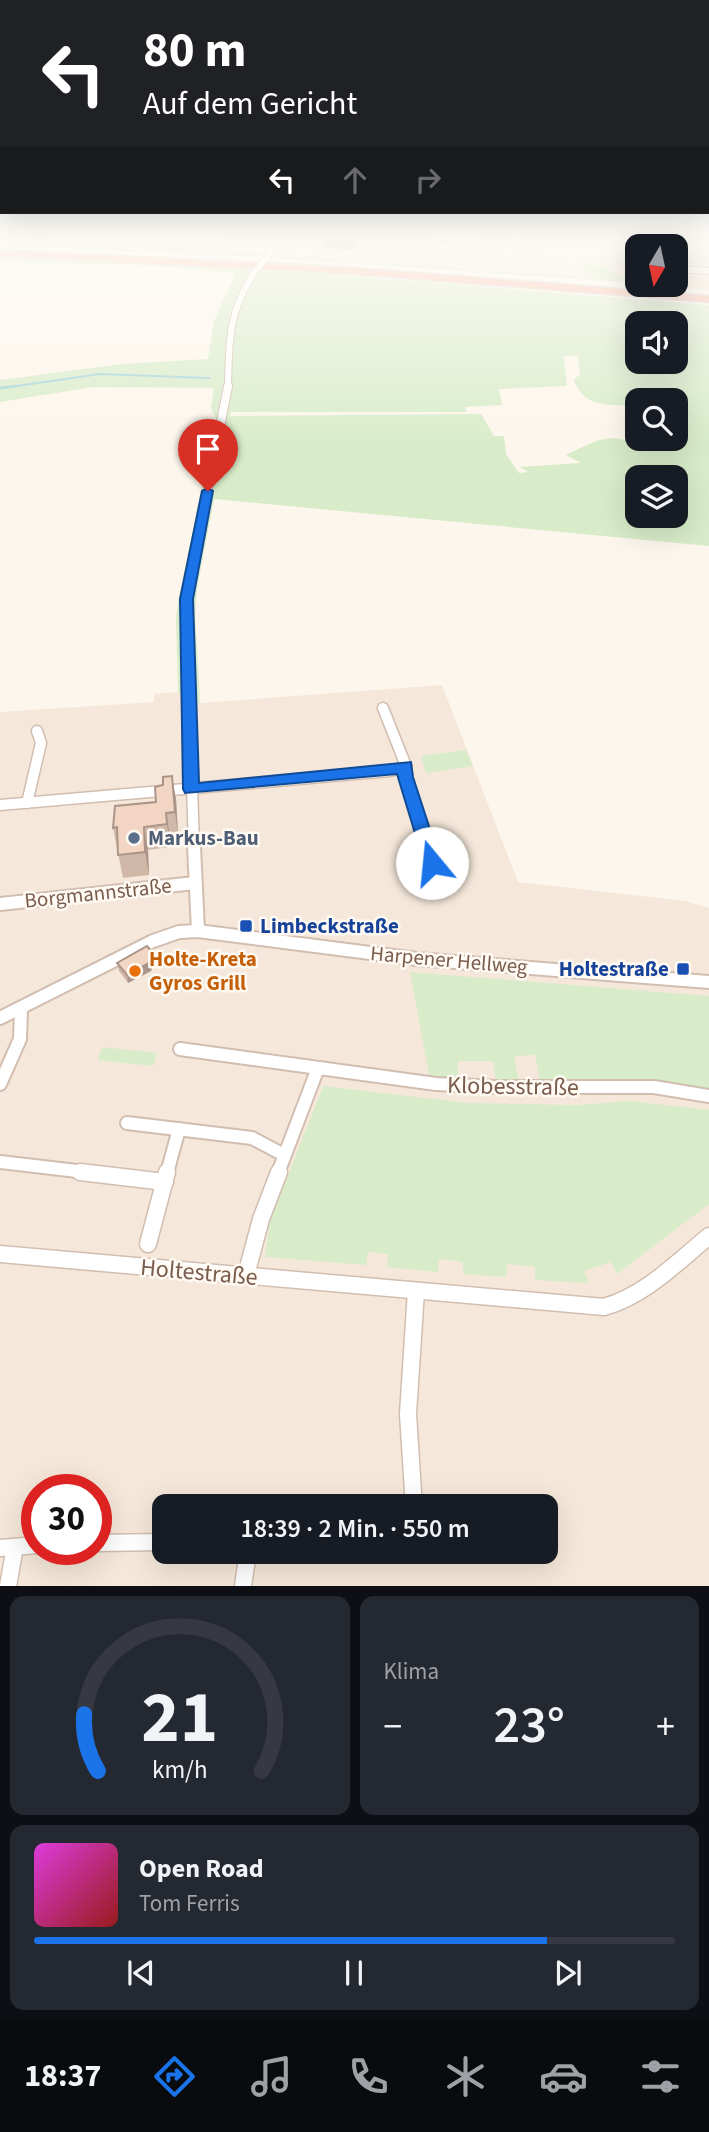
<!DOCTYPE html>
<html lang="de">
<head>
<meta charset="utf-8">
<style>
	body { margin:0; font-family:"Source Sans 3",sans-serif; background:#242831; color:#f1f3f6; height:100vh; display:flex; flex-direction:column; font-size:26px; white-space:nowrap }
	* { box-sizing:border-box; margin:0 }
	p { font-size:23px; color:#9ea1a6 }
	.icon { flex:none; width:38px; height:38px; fill:none; stroke:currentColor; stroke-width:2; stroke-linecap:round; stroke-linejoin:round }
	.map { position:relative; height:1586px; overflow:hidden }
	.sheet { display:flex; flex-direction:column; gap:10px; padding:10px; background:#0d0f14; flex:1 }
	.sheet>* { flex:none }
	.guide { position:absolute; left:0px; top:0px; width:710px; height:214px; box-shadow:0 7px 28px #0002; background:#202124; color:#fff; overflow:hidden }
	.needle { width:46px; rotate:189deg }
	.controls { position:absolute; left:625px; top:234px; display:grid; gap:14px }
	.controls a { display:grid; place-items:center; width:63px; height:63px; border-radius:14px; background:#171b24; box-shadow:0 7px 28px #0002; font-size:35px }
	.speed { position:absolute; left:21px; top:1474px; display:flex; gap:14px; font-size:35px; font-weight:700; text-align:center }
	.speed>* { display:grid; place-content:center; width:91px; height:91px; border-radius:50%; background:#171b24; box-shadow:0 7px 28px #0002; line-height:1 }
	.speed .limit { border:10px solid #d22; background:#fff; color:#111 }
	.pin { position:absolute; display:grid; place-items:center; width:60px; height:60px; color:#fff; margin:-72px -30px; border-radius:50% 50% 50% 0; rotate:-45deg; box-shadow:0 0 7px #0007 }
	.pin .icon { rotate:45deg }
	.me { position:absolute; width:77px; margin:-38px; rotate:343deg; stroke-linejoin:round; filter:drop-shadow(0 0 5px #0008) }
	.turn { display:flex; align-items:center; gap:24px; height:147px; padding:0 28px; font-size:32px }
	.turn .icon { width:91px; height:91px; stroke-width:2.5 }
	.turn b { display:block; font-size:49px; line-height:60px }
	.lanes { display:flex; align-items:center; height:66px; padding:0 28px; background:#0003; justify-content:center; gap:35px; direction:ltr }
	.lanes .off { opacity:.35 }
	.big { font-size:52px; font-weight:600; line-height:1.1 }
	.sheet .widget { flex:1; display:flex; flex-direction:column; justify-content:center; gap:10px; min-width:0; padding:0 24px; border-radius:14px; background:#242831 }
	.sheet .dial { align-items:center; gap:0 }
	.dial svg { height:182px; overflow:visible; fill:none; stroke:#363941; stroke-width:7; stroke-linecap:round; text-anchor:middle }
	.dial text { fill:#f1f3f6; stroke:none }
	.song { display:flex; align-items:center; gap:21px }
	.cover { width:84px; height:84px; border-radius:10px; background:linear-gradient(135deg,hsl(300 70% 55%),hsl(0 70% 35%)) }
	.played { height:7px; border-radius:4px; background:linear-gradient(90deg,#1a73e8 80%,#363941 80%) }
	.keys { display:flex; justify-content:space-around; direction:ltr }
	.heat { display:flex; justify-content:space-between; align-items:center; font-size:38px; direction:ltr }
	.sheet .tiles { flex:1; display:grid; gap:10px; grid-template-columns:1fr 1fr }
	.widget:last-child { grid-column:span 2 }
	.trip { position:absolute; left:152px; top:1494px; width:406px; height:70px; border-radius:14px; background:#171b24; box-shadow:0 7px 28px #0002; font-weight:600; line-height:70px; text-align:center }
	.tab-bar { display:flex; height:112px; justify-content:space-around; align-items:center; background:#090b0e; color:#9ea1a6 }
	.tab-bar .icon { width:49px; height:49px }
	.tab-bar .current { color:#1a73e8 }
	.tab-bar b { font-size:32px; color:#f1f3f6 }
	.map>svg:first-child { display:block }
	.residential { fill:#f5e8da; fill-rule:evenodd }
	.industrial { fill:#efe9e4 }
	.green { fill:#d8ecc9; fill-rule:evenodd }
	.lines { fill:none; stroke-linecap:round; stroke-linejoin:round }
	.stream-far1 { stroke:#a5d3da; stroke-width:2 }
	.stream { stroke:#a5d3da; stroke-width:2.5 }
	.minor-far4-casing { stroke:#d1beb0; stroke-width:8 }
	.minor-far3-casing { stroke:#d1beb0; stroke-width:10 }
	.minor-far2-casing { stroke:#d1beb0; stroke-width:13 }
	.minor-far1-casing { stroke:#d1beb0; stroke-width:16 }
	.minor-casing { stroke:#d1beb0; stroke-width:19 }
	.highway-casing { stroke:#dad1cd; stroke-width:3 }
	.minor-far4 { stroke:#fff; stroke-width:6 }
	.minor-far3 { stroke:#fff; stroke-width:8 }
	.minor-far2 { stroke:#fff; stroke-width:10 }
	.minor-far1 { stroke:#fff; stroke-width:12 }
	.minor { stroke:#fff; stroke-width:16 }
	.highway { fill:#f7b7a3; fill-rule:evenodd }
	.minor-bridge-casing { stroke:#d1beb0; stroke-width:8; stroke-linecap:butt }
	.minor-bridge { stroke:#fff; stroke-width:6 }
	.wall { fill:#d1b7a8 }
	.shaded-wall { fill:#aa9588 }
	.building { fill:#f3d5c3; stroke:#aa9588; stroke-width:2 }
	.route { fill:#1a73e8; stroke:#114b97; stroke-width:2 }
	.service-dot { fill:#5c6f8a; stroke:#fffaf3; stroke-width:2.5 }
	.transit-dot { fill:#1a4fb4; stroke:#fffaf3; stroke-width:2.5 }
	.food-dot { fill:#e8710a; stroke:#fffaf3; stroke-width:2.5 }
	.labels { text-anchor:middle; stroke-width:5; stroke-linejoin:round; paint-order:stroke }
	.service-label { font-size:21px; font-weight:bold; fill:#4e5e75; stroke:#fffaf3; text-anchor:start }
	.street-label { font-size:21px; fill:#7a5c4d; stroke:#fffaf3 }
	.transit-label { font-size:21px; font-weight:bold; fill:#164399; stroke:#fffaf3; text-anchor:start }
	.food-label { font-size:21px; font-weight:bold; fill:#c56008; stroke:#fffaf3; text-anchor:start }
	.near-street-label { font-size:24px; fill:#7a5c4d; stroke:#fffaf3 }
</style>
</head>
<body>
<div class="map">
<svg width="709" height="1586" viewBox="0 0 709 1586">
	<rect width="100%" height="100%" fill="#fdf6ec"/>
	<g class="residential">
		<polygon points="224,227 709,227 709,290 660,285 676,285 676,247 637,247 637,277 621,276 606,266 580,265 538,241 270,253 227,249"/>
		<path d="M442 685 518 882 685 901 709 908V1586H0V712L154 702V694L178 692 201 703ZM37 1489H96V1549H37ZM164 1507H546V1552H164Z"/>
	</g>
	<polygon class="industrial" points="329,233 538,241 597,278 270,253 282,235"/>
	<g class="green">
		<polygon points="0,237 146,243 264,253 261,257 0,246"/>
		<polygon points="276,254 595,278 580,265 606,266 621,276 637,277 637,283 274,258"/>
		<path d="M0 257 241 267 709 305V546L214 499 197 589 195 616 200 703 178 692 176 618 179 596 216 419 211 408 214 388 93 387 0 402V380L122 364 208 359 214 321 236 273 141 265 0 262ZM637 324H676V362H637ZM564 356H578L580 374 574 380C584 409 611 405 637 405V401H676V439H637V437H634L641 447 673 444V447L631 449V443C608 431 588 445 566 455L581 463 520 467 528 472 519 473 506 454 504 436H494L481 414 230 416 231 412H467L465 407 502 405 499 389 567 386ZM637 478H676V516H637Z"/>
		<polygon points="466,750 473,766 426,773 421,756"/>
		<polygon points="410,972 709,996 709,1090 664,1081 540,1081 535,1055 514,1056 519,1081 496,1082 493,1061 458,1061 458,1081 430,1080"/>
		<polygon points="102,1047 157,1053 153,1066 98,1060"/>
		<polygon points="323,1086 468,1103 577,1105 630,1101 709,1110 709,1204 617,1274 611,1262 584,1271 589,1283 535,1280 535,1267 507,1264 506,1277 463,1274 463,1262 439,1259 438,1272 387,1267 388,1254 368,1252 366,1265 265,1257 269,1224"/>
	</g>
	<g class="lines">
		<polyline class="stream-far1" points="3,388 100,374 209,378"/>
		<polyline class="stream" points="0,388 16,386"/>
		<defs>
			<g id="minor-far4">
				<polyline points="630,227 642,247"/>
				<polyline points="705,227 709,232"/>
				<polyline points="282,235 371,233 513,241 527,227"/>
				<polyline points="513,241 638,240"/>
				<polyline points="267,257 284,227"/>
				<polyline points="676,269 709,271"/>
				<path d="M228 388C229 343 228 312 254 273"/>
			</g>
			<polyline id="minor-far3" points="188,590 228,386"/>
			<g id="minor-far2">
				<polyline points="188,589 186,599 194,847"/>
				<polyline points="383,708 406,766 405,777 427,847"/>
				<polyline points="27,803 41,743 37,731"/>
				<polyline points="0,805 390,771 406,766"/>
			</g>
			<g id="minor-far1">
				<polyline points="194,846 198,931"/>
				<polyline points="427,846 434,868"/>
				<polyline points="0,904 195,883"/>
				<polyline points="0,1018 153,941 179,932 198,931 417,959 709,982"/>
				<polyline points="180,1049 436,1084 496,1087 654,1087 709,1096"/>
				<polyline points="0,1084 20,1039 21,1010"/>
				<polyline points="127,1123 252,1138 284,1155"/>
				<polyline points="0,1162 94,1173"/>
				<polyline points="167,1173 179,1129"/>
				<polyline points="278,1173 318,1068"/>
			</g>
			<g id="minor">
				<polyline points="80,1172 165,1182"/>
				<polyline points="148,1244 167,1172"/>
				<path d="M0 1254 604 1307C646 1295 676 1263 709 1236"/>
				<polyline points="246,1275 261,1219 279,1172"/>
				<polyline points="414,1507 408,1414 416,1291"/>
				<polyline points="533,1507 540,1504"/>
				<polyline points="96,1543 164,1542"/>
				<polyline points="0,1548 37,1545"/>
				<polyline points="8,1586 15,1547"/>
				<polyline points="243,1586 248,1552"/>
			</g>
			<polygon id="highway" points="0,250 342,267 709,296 709,302 342,273 0,256"/>
		</defs>
		<use href="#minor-far4" class="minor-far4-casing"/>
		<use href="#minor-far3" class="minor-far3-casing"/>
		<use href="#minor-far2" class="minor-far2-casing"/>
		<use href="#minor-far1" class="minor-far1-casing"/>
		<use href="#minor" class="minor-casing"/>
		<use href="#highway" class="highway-casing"/>
		<use href="#minor-far4" class="minor-far4"/>
		<use href="#minor-far3" class="minor-far3"/>
		<use href="#minor-far2" class="minor-far2"/>
		<use href="#minor-far1" class="minor-far1"/>
		<use href="#minor" class="minor"/>
		<use href="#highway" class="highway"/>
		<defs>
			<polyline id="minor-bridge" points="254,273 267,257"/>
		</defs>
		<use href="#minor-bridge" class="minor-bridge-casing"/>
		<use href="#minor-bridge" class="minor-bridge"/>
	</g>
	<g class="wall">
		<polygon points="358,232 358,241 356,250 325,249 325,240"/>
		<polygon points="176,799 178,835 170,836 170,847 148,850 149,875 123,878 113,828 156,802"/>
		<polygon points="153,953 154,961 151,971 128,983 119,971 117,963"/>
	</g>
	<g class="shaded-wall">
		<polygon points="172,776 176,799 178,835 175,812"/>
		<polygon points="166,813 170,836 170,847 167,824"/>
		<polygon points="144,827 148,850 149,875 145,852"/>
		<polygon points="153,953 154,961 151,971 128,983 127,975"/>
	</g>
	<g class="building">
		<polygon points="327,231 358,232 356,241 325,240"/>
		<polygon points="172,776 175,812 166,813 167,824 144,827 145,852 118,855 117,827 113,828 115,806 156,802 155,787 163,785 163,777"/>
		<polygon points="147,946 153,953 149,963 127,975 117,963"/>
	</g>
	<linearGradient id="sky" x2="0" y2="1"><stop stop-color="#97c7e8"/><stop offset="0.51" stop-color="#fefbf6"/><stop offset="1" stop-color="#fefbf6" stop-opacity="0"/></linearGradient>
	<rect width="709" height="449" fill="url(#sky)"/>
	<polygon class="route" points="208,488 213,491 193,599 199,783 411,762 413,777 441,863 438,867 432,869 424,863 397,774 185,793 183,789 180,599 202,491"/>
	<circle class="service-dot" cx="134" cy="838" r="7"/>
	<g class="transit-dot">
		<rect x="239" y="919" width="14" height="14" rx="3.5"/>
		<rect x="676" y="962" width="14" height="14" rx="3.5"/>
	</g>
	<circle class="food-dot" cx="135" cy="971" r="7"/>
	<g class="labels">
		<g class="service-label">
			<text x="148" y="845">Markus-Bau</text>
		</g>
		<g class="street-label">
			<text transform="translate(98 893) rotate(-6)" y="7">Borgmannstraße</text>
			<text transform="translate(449 960) rotate(5)" y="7">Harpener Hellweg</text>
		</g>
		<g class="transit-label">
			<text x="260" y="933">Limbeckstraße</text>
			<text x="669" y="976" text-anchor="end">Holtestraße</text>
		</g>
		<g class="food-label">
			<text x="149" y="966">Holte-Kreta<tspan x="149" dy="24">Gyros Grill</tspan></text>
		</g>
		<g class="near-street-label">
			<text transform="translate(513 1086) rotate(1)" y="8">Klobesstraße</text>
			<text transform="translate(199 1272) rotate(5)" y="8">Holtestraße</text>
		</g>
	</g>
</svg>
<div class="controls">
<a><svg class="needle" viewBox="-14 -14 28 28"><path d="M0-13l5 13h-10z" fill="#e53935"/><path d="M0 13l5-13h-10z" fill="#9ea1a6"/></svg></a>
<a><svg class="icon" aria-label="sound" viewBox="0 0 24 24"><path d="M4 9h4l5-4v14l-5-4H4zM17 9q2 3 0 6"/></svg></a>
<a><svg class="icon" aria-label="search" viewBox="0 0 24 24"><circle cx="10" cy="10" r="6"/><path d="M15 15l6 6"/></svg></a>
<a><svg class="icon" aria-label="layers" viewBox="0 0 24 24"><path d="M12 4l9 5-9 5-9-5zM3 14l9 5 9-5"/></svg></a>
</div>
<div class="speed"><div class="limit">30</div></div>
<div class="pin" style="left:208px;top:491px;background:#d93025"><svg class="icon" aria-label="arrive" viewBox="0 0 24 24"><path d="M6 21V4h12l-3 4 3 4H6"/></svg></div>
<svg class="me" style="left:432px;top:863px" viewBox="-20 -20 40 40"><circle r="19" fill="#fff"/><path d="M0-13L10 11 0 6-10 11z" fill="#1a73e8"/></svg>
<div class="trip">18:39 · 2 Min. · 550 m</div>
<div class="guide">
<div class="turn"><svg class="icon" aria-label="left" viewBox="0 0 24 24"><path d="M17 20v-9H6M10 6l-5 5 5 5"/></svg><div><b>80 m</b>Auf dem Gericht</div></div>
<div class="lanes"><svg class="icon" aria-label="left" viewBox="0 0 24 24"><path d="M17 20v-9H6M10 6l-5 5 5 5"/></svg><svg class="icon off" aria-label="ahead" viewBox="0 0 24 24"><path d="M12 20V5M6 11l6-6 6 6"/></svg><svg class="icon off" aria-label="right" viewBox="0 0 24 24"><path d="M7 20v-9h11M14 6l5 5-5 5"/></svg></div>
</div>
</div>
<section class="sheet">
<div class="tiles">
<div class="widget dial"><svg viewBox="0 0 100 80">
<path d="M14 69A42 42 0 1 1 86 69"/>
<path d="M14 69A42 42 0 0 1 8 44" stroke="#1a73e8"/>
<text x="50" y="56" font-size="32" font-weight="700">21</text>
<text x="50" y="72" font-size="11">km/h</text>
</svg></div>
<div class="widget"><p>Klima</p>
<div class="heat"><a>−</a><b class="big">23°</b><a>+</a></div>
</div>
<div class="widget">
<div class="song"><i class="cover"></i><div><b>Open Road</b><p>Tom Ferris</p></div></div>
<div class="played"></div>
<div class="keys"><svg class="icon" aria-label="previous" viewBox="0 0 24 24"><path d="M18 5L8 12l10 7zM5 5v14"/></svg><svg class="icon" aria-label="pause" viewBox="0 0 24 24"><path d="M8 5v14M16 5v14"/></svg><svg class="icon" aria-label="next" viewBox="0 0 24 24"><path d="M6 5l10 7-10 7zM19 5v14"/></svg></div>
</div>
</div>
</section>
<nav class="tab-bar">
<b>18:37</b>
<svg class="icon current" aria-label="directions" viewBox="0 0 24 24"><path d="M12 3l9 9-9 9-9-9zM9 14v-3h6M13 9l2 2-2 2"/></svg>
<svg class="icon" aria-label="music" viewBox="0 0 24 24"><path d="M9 18V5l10-2v13"/><circle cx="6" cy="18" r="3"/><circle cx="16" cy="16" r="3"/></svg>
<svg class="icon" aria-label="phone" viewBox="0 0 24 24"><path d="M5 4h4l2 5-3 2q2 4 5 5l2-3 5 2v4C11 20 4 13 5 4z"/></svg>
<svg class="icon" aria-label="climate" viewBox="0 0 24 24"><path d="M12 3v18M4 7l16 10M4 17L20 7"/></svg>
<svg class="icon" aria-label="car" viewBox="0 0 24 24"><path d="M5 17H2v-5l4-1 3-4h7l3 4 3 1v5h-3M9 17h6M6 11h13"/><circle cx="7" cy="17" r="2"/><circle cx="17" cy="17" r="2"/></svg>
<svg class="icon" aria-label="filters" viewBox="0 0 24 24"><path d="M4 7h16M4 17h16"/><circle cx="9" cy="7" r="2"/><circle cx="15" cy="17" r="2"/></svg>
</nav>
</body>
</html>
